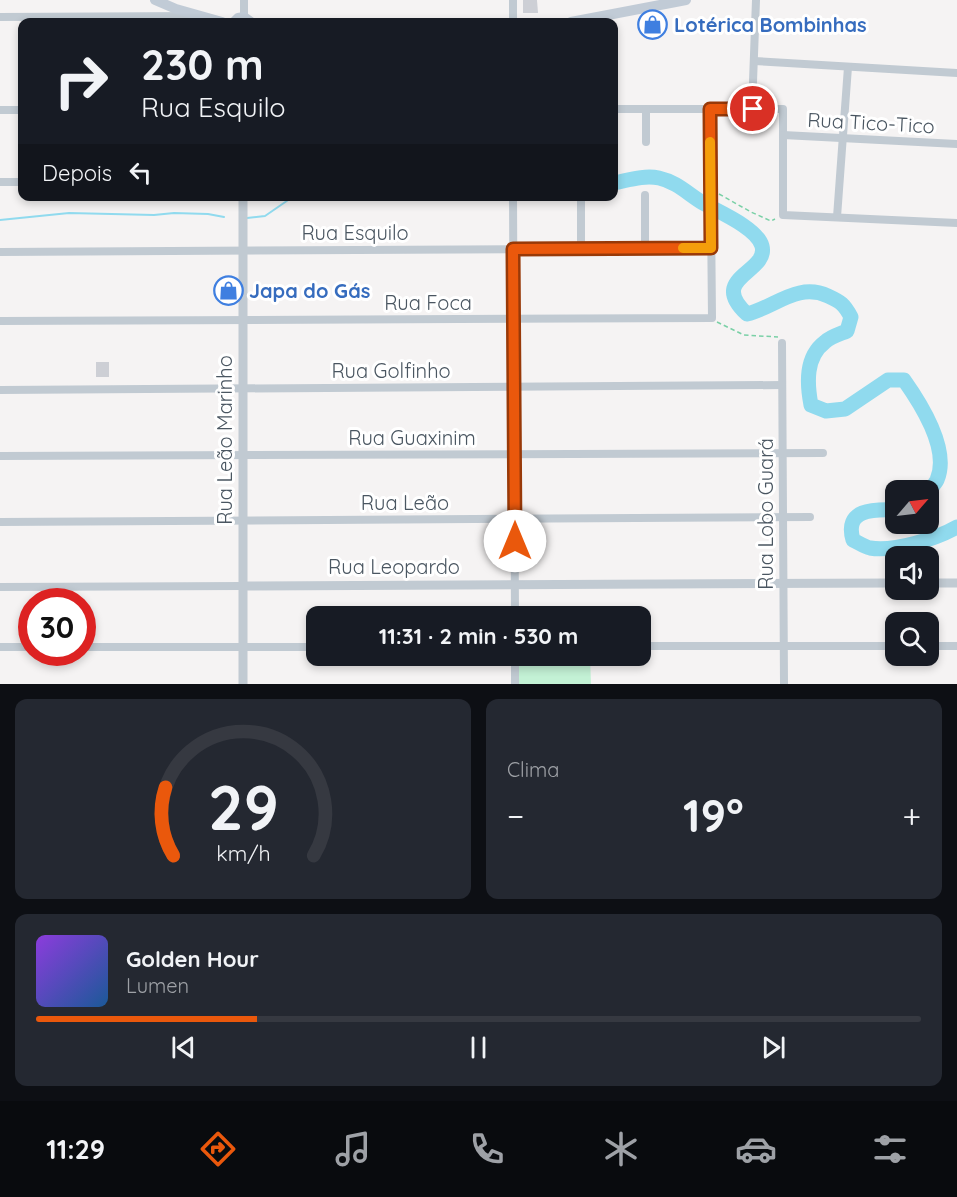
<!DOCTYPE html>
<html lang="pt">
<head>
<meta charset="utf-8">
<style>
	body { margin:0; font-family:Quicksand,sans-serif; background:#242831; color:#f1f3f6; height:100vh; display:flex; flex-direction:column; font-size:22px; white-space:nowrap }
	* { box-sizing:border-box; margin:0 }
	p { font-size:20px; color:#9ea1a6 }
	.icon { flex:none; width:33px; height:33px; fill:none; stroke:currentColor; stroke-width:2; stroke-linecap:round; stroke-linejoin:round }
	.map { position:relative; height:684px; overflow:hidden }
	.drawer { display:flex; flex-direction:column; gap:15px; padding:15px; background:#0d0f14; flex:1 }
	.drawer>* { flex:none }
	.hud { position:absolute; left:18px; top:18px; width:600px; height:183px; border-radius:12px; box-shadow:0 3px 9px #0003; background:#171b24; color:#f1f3f6; overflow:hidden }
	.needle { width:39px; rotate:62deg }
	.buttons { position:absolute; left:885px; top:480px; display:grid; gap:12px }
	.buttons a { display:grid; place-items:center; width:54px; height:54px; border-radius:12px; background:#171b24; box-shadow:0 3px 9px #0003; font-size:30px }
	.speed { position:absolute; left:18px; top:588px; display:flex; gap:12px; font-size:30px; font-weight:700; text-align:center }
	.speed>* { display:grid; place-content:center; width:78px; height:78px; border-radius:50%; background:#171b24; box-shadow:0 3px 9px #0003; line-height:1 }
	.speed .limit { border:9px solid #d22; background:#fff; color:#111 }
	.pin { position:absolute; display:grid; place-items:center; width:51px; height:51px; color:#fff; margin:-26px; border:3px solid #fff; border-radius:50%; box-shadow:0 2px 6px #0007 }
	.me { position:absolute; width:66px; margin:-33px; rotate:0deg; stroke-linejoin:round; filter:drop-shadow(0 0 4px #0008) }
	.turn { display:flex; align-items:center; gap:21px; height:126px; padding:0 24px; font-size:27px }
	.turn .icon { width:78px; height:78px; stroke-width:2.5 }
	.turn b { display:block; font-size:42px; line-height:51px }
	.then { display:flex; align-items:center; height:57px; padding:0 24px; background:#0003; gap:12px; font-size:22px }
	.big { font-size:45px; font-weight:700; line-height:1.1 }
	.drawer .tile { flex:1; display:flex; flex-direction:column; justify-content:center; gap:9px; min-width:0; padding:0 21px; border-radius:12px; background:#242831 }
	.drawer .dial { align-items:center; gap:0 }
	.dial svg { height:156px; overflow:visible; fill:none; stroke:#363941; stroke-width:7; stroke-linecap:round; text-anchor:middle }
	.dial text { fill:#f1f3f6; stroke:none }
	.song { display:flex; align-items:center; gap:18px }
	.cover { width:72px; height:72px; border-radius:9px; background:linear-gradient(135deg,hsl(270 70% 55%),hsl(210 70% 35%)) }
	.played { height:6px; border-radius:3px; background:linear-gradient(90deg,#ea580c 25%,#363941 25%) }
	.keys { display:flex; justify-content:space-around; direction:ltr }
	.heat { display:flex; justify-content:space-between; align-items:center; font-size:33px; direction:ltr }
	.drawer .tiles { flex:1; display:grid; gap:15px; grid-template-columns:1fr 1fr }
	.tile:last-child { grid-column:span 2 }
	.trip { position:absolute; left:306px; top:606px; width:345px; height:60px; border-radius:12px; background:#171b24; box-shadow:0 3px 9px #0003; font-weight:700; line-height:60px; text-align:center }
	.tab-bar { display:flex; height:96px; justify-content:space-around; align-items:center; background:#090b0e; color:#9ea1a6 }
	.tab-bar .icon { width:42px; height:42px }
	.tab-bar .active { color:#ea580c }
	.tab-bar b { font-size:27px; color:#f1f3f6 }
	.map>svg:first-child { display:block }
	.green { fill:#c3f1d5 }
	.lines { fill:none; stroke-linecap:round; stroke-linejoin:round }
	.stream { stroke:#90daee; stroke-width:2 }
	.river { stroke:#90daee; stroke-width:15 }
	.building { fill:#cdcfd5 }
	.path { stroke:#7ad0a6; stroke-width:1.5; stroke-dasharray:4.5 3; stroke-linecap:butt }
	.minor { stroke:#c1cad2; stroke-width:8 }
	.tertiary { stroke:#c1cad2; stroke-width:9 }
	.secondary { stroke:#c1cbd6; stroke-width:10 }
	.route-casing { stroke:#983908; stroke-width:15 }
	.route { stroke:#ea580c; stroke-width:10 }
	.slow { stroke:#f59e0b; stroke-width:10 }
	.labels { text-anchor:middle; stroke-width:6; stroke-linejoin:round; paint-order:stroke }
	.shop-label { font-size:20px; font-weight:bold; fill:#366cbe; stroke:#fff; text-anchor:start }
	.street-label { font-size:20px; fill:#4a5661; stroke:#fff }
</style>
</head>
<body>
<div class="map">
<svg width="957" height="684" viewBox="0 0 957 684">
	<rect width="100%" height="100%" fill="#f5f3f3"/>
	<polygon class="green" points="518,656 590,656 591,684 518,684"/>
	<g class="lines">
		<g class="stream">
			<polyline points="247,218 265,216 294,196"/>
			<polyline points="0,220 69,213 154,215 174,213 208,214 224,217"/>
		</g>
		<g class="river">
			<path d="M614 183C629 180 644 175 659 178 677 182 688 194 703 203 719 212 757 228 762 246 769 273 707 277 747 314 775 307 798 282 828 296 841 302 844 304 851 317L847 331C840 334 830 337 825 342 805 357 807 384 811 405L826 411 845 409 888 380H904C921 404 950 450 937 480 935 484 931 488 928 492"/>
			<path d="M896 510C873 509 844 509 853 540 859 543 865 547 870 548 894 552 936 539 957 527"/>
		</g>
	</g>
	<g class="building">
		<polygon points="523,0 537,0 538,13 523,13"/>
		<rect x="96" y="362" width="13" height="15"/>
	</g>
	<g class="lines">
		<g class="path">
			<polyline points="719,194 751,212 771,221 775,219"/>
			<polyline points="717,322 744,335 778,337"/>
		</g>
		<g class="minor">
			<polyline points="0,17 190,16"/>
			<polyline points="244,17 244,0"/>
			<polyline points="513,22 513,0"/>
			<polyline points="754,61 957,73"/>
			<polyline points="614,109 783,109 783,215 957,223"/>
			<polyline points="752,109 756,0"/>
			<polyline points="0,110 22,110"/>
			<polyline points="783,135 957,144"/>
			<polyline points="646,142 646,109"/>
			<polyline points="0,182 22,182"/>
			<polyline points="513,196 515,616"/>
			<polyline points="581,198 581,249"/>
			<polyline points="837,217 848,67"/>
			<polyline points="645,248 645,195"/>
			<polyline points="0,252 711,248"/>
			<polyline points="0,321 712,318 710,109"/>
			<polyline points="782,343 784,684"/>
			<polyline points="0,390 782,385"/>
			<polyline points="0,456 823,453"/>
			<polyline points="0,522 810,517"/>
			<polyline points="0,587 243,586"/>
			<polyline points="640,646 896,646"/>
			<polyline points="928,646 957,646"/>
			<polyline points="0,647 32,647"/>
			<polyline points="82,647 316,647"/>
			<polyline points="515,656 515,684"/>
		</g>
		<g class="tertiary">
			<polyline points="928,583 957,583"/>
			<polyline points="243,586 896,583"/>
			<polyline points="243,684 243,196"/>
		</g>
		<g class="secondary">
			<polyline points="155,0 176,9 222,22"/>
			<polyline points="234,22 238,18 244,17 251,22"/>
			<polyline points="571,22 686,0"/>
		</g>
	</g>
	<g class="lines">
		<defs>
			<polyline id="route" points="515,541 513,249 711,248 710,109 753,109"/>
		</defs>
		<use href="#route" class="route-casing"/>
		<use href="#route" class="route"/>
		<polyline class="slow" points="683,248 711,248 710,142"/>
	</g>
	<defs>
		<symbol id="shop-ring" viewBox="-11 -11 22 22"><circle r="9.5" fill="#fff" stroke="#3f7fe0" stroke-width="1.5"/><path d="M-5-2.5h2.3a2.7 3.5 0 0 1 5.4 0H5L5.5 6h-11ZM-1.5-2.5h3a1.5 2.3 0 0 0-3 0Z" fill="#3f7fe0"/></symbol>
	</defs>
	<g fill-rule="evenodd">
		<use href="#shop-ring" x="636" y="8" width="33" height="33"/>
		<use href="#shop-ring" x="212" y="274" width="33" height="33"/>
	</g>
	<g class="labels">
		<g class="shop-label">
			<text x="674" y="32">Lotérica Bombinhas</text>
			<text x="249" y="298">Japa do Gás</text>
		</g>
		<g class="street-label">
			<text transform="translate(871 123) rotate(3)" y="7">Rua Tico-Tico</text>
			<text x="355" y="240">Rua Esquilo</text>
			<text x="428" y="310">Rua Foca</text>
			<text x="391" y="378">Rua Golfinho</text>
			<text x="412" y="445">Rua Guaxinim</text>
			<text transform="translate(225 440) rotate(-90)" y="7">Rua Leão Marinho</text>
			<text x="405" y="510">Rua Leão</text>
			<text transform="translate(766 514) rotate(-90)" y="7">Rua Lobo Guará</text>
			<text x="394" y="574">Rua Leopardo</text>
		</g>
	</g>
</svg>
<div class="buttons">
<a><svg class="needle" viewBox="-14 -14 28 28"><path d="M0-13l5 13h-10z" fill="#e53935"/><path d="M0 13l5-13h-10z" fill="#9ea1a6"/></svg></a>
<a><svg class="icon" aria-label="sound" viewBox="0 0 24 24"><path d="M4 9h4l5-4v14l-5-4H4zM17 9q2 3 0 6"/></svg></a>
<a><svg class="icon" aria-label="search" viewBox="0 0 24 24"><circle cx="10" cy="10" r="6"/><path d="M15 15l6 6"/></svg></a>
</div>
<div class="speed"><div class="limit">30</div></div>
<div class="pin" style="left:753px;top:109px;background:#d93025"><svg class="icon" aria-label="arrive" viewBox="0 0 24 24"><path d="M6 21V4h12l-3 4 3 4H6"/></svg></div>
<svg class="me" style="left:515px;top:541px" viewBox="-20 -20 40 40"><circle r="19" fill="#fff"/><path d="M0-13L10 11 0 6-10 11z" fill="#ea580c"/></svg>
<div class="trip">11:31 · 2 min · 530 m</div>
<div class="hud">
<div class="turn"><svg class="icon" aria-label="right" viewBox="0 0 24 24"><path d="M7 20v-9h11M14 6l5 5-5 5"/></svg><div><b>230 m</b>Rua Esquilo</div></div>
<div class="then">Depois<svg class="icon" aria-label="left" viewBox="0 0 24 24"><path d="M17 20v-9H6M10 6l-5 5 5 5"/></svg></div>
</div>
</div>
<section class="drawer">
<div class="tiles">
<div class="tile dial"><svg viewBox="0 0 100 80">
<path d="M14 69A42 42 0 1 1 86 69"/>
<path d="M14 69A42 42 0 0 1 10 34" stroke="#ea580c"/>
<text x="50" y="56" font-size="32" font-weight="700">29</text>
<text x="50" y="72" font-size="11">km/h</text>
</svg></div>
<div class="tile"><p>Clima</p>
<div class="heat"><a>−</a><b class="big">19°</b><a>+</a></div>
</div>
<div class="tile">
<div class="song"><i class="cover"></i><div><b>Golden Hour</b><p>Lumen</p></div></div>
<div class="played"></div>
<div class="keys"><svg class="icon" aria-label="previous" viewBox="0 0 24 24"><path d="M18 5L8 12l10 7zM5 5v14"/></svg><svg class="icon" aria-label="pause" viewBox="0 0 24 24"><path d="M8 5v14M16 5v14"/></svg><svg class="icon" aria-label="next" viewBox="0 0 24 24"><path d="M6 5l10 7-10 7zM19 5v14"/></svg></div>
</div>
</div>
</section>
<nav class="tab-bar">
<b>11:29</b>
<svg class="icon active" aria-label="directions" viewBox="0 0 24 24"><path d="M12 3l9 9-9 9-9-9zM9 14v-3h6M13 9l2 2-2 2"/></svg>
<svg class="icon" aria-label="music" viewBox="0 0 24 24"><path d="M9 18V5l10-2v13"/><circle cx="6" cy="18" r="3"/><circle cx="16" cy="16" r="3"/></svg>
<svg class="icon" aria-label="phone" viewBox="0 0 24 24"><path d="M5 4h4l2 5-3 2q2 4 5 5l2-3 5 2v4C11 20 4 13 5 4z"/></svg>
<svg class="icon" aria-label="climate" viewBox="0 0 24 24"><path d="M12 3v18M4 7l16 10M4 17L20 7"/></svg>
<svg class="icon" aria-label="car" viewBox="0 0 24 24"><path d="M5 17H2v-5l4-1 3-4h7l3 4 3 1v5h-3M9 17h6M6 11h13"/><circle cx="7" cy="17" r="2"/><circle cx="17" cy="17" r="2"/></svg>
<svg class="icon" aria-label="filters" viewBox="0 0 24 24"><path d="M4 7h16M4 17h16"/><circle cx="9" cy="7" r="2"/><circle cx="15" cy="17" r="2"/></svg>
</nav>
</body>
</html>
